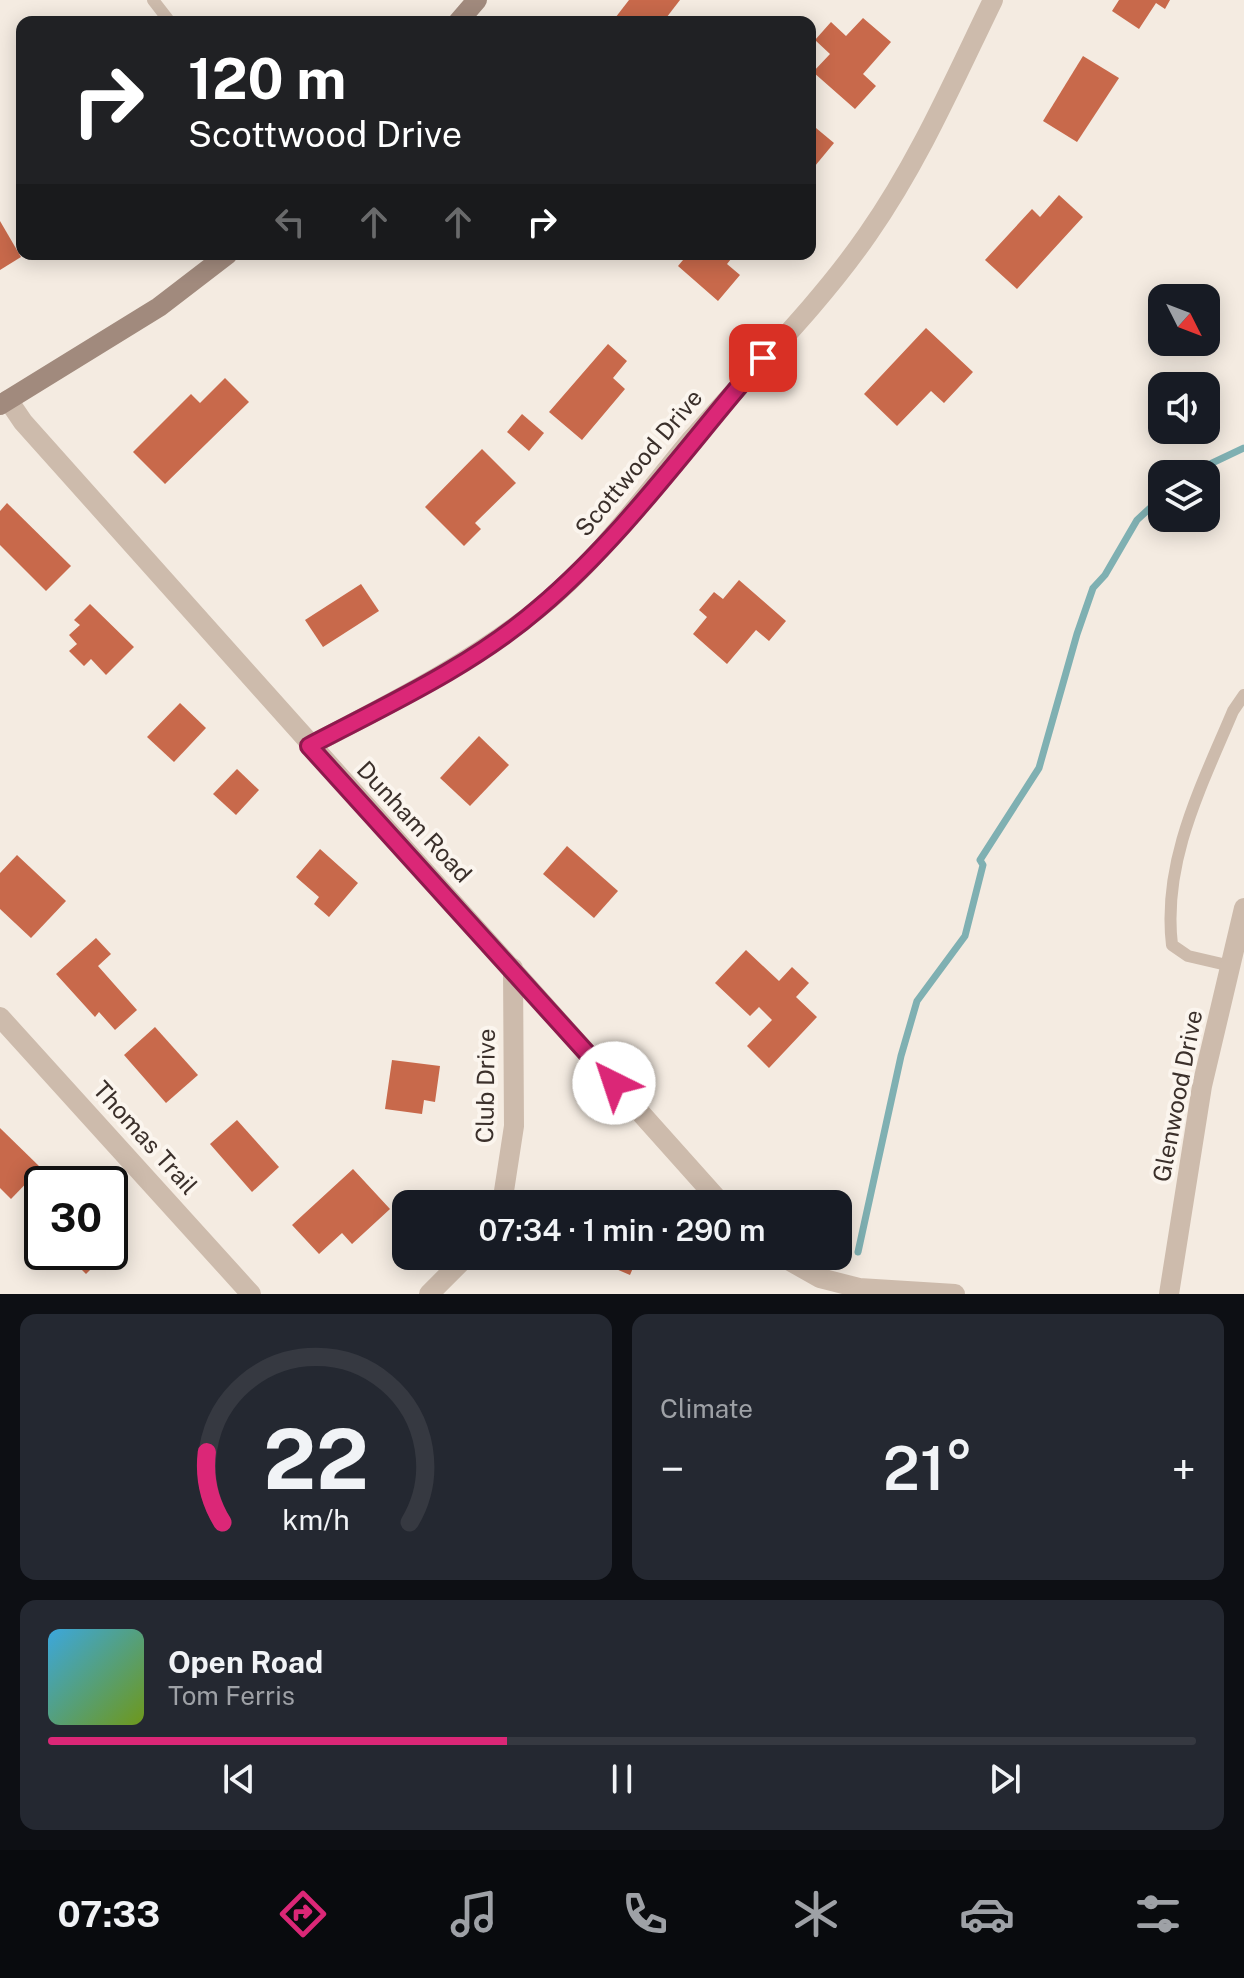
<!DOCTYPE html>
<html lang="en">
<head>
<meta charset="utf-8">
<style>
	body { margin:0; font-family:"Public Sans",sans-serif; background:#242831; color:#f1f3f6; height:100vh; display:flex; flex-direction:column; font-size:30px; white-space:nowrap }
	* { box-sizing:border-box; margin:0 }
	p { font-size:26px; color:#9ea1a6 }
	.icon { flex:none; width:44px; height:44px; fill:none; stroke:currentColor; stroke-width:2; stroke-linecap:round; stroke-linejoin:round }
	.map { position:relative; height:1294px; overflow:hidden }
	.drawer { display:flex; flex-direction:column; gap:20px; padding:20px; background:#0d0f14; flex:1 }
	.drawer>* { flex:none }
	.hud { position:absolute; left:16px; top:16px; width:800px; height:244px; border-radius:16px; box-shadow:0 4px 20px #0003; background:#202124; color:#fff; overflow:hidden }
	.needle { width:52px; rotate:132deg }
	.fabs { position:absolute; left:1148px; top:284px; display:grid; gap:16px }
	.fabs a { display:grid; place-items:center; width:72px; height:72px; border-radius:16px; background:#171b24; box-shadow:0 4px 20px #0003; font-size:40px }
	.speed { position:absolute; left:24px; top:1166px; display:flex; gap:16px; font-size:40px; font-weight:700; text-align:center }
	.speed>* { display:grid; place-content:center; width:104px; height:104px; border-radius:50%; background:#171b24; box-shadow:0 4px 20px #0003; line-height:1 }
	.speed .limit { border:4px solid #111; border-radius:12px; background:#fff; color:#111 }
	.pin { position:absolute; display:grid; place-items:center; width:68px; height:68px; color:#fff; margin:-34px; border-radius:16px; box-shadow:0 4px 12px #0006 }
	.me { position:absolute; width:88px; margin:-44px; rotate:319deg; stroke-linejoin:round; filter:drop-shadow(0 0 6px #0008) }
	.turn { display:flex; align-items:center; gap:28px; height:168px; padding:0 40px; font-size:36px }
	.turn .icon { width:104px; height:104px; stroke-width:2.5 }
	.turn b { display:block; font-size:56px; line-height:68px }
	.lanes { display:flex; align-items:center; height:76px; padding:0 40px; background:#0003; justify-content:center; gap:40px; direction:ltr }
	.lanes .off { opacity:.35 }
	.big { font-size:60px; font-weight:600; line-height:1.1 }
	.drawer .card { flex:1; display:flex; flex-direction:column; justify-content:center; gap:12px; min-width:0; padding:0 28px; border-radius:16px; background:#242831 }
	.drawer .dial { align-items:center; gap:0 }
	.dial svg { height:208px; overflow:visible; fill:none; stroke:#363941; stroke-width:7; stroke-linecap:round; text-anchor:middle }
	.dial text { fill:#f1f3f6; stroke:none }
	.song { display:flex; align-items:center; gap:24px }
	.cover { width:96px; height:96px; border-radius:12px; background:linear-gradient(135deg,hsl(200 70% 55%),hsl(80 70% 35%)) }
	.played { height:8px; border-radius:4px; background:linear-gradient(90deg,#db2777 40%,#363941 40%) }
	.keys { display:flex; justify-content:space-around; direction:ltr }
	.heat { display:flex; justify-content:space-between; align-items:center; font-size:44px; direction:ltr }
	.drawer .tiles { flex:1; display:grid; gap:20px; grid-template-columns:1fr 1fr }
	.card:last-child { grid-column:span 2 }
	.trip { position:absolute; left:392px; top:1190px; width:460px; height:80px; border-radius:16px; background:#171b24; box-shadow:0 4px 20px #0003; font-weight:600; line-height:80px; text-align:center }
	.tab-bar { display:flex; height:128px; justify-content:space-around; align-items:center; background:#090b0e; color:#9ea1a6 }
	.tab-bar .icon { width:56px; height:56px }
	.tab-bar .selected { color:#db2777 }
	.tab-bar b { font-size:36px; color:#f1f3f6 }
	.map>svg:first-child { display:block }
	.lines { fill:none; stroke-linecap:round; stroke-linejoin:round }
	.stream { stroke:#7fb0b2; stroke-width:7 }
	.building { fill:#c8694b }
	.lane { stroke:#cdbbac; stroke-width:12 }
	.street { stroke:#cdbbac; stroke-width:20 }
	.secondary { stroke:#a18a7d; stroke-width:20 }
	.route-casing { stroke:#8e194d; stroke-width:20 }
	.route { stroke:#db2777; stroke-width:14 }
	.labels { text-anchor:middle; stroke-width:8; stroke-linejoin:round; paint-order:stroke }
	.street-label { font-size:24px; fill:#3b302b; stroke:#fbf5ee }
</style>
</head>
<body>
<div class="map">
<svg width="1244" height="1294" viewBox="0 0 1244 1294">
	<rect width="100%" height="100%" fill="#f4ebe1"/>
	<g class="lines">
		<g class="stream">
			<polyline points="1189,474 1244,448"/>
			<polyline points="858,1252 901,1056 917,1001 965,936 983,865 980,860 1039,768 1077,634 1093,588 1105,575 1137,520 1162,497"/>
		</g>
	</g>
	<g class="building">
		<polygon points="629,0 680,0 663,22 612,22"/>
		<polygon points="1119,0 1170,0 1165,9 1156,3 1139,29 1112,11"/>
		<polygon points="863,18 891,42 863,74 876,86 855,109 813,72 830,54 815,40 831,22 846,36"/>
		<polygon points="1083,56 1119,78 1077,142 1043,121"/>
		<polygon points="810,123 834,143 810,172"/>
		<polygon points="1059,195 1083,217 1017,289 985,260 1032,209 1040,217"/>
		<polygon points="0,221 21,257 0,270"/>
		<polygon points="688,254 735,254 727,264 740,275 718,301 678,266"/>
		<polygon points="926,328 973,372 944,403 931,391 897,426 864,394"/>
		<polygon points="608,344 627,361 613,378 625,389 582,440 549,412"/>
		<polygon points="225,378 249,402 165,484 133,452 191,394 200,403"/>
		<polygon points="522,414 544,433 529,451 507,432"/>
		<polygon points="482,449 516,483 475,523 481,529 464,546 425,507"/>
		<polygon points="7,503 71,566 46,591 0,545 0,511"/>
		<polygon points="739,580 786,621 769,641 756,630 727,664 693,634 707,617 699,610 714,592 723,599"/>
		<polygon points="361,584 379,611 323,647 305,620"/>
		<polygon points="90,604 134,647 106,675 91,659 84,666 69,651 77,644 69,635 80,625 74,620"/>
		<polygon points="180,703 206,728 174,762 147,737"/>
		<polygon points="479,736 509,765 470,806 440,778"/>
		<polygon points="237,769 259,790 236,815 213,794"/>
		<polygon points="567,846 618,891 594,918 543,874"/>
		<polygon points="320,849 358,883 329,917 314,904 319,897 296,877"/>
		<polygon points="17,855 66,901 31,938 0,909 0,873"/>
		<polygon points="96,938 111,954 98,966 137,1010 115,1030 99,1012 95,1017 56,974"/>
		<polygon points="746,950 779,981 792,967 809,983 796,997 817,1017 769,1068 747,1046 772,1020 759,1007 750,1016 715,983"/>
		<polygon points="155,1027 198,1075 166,1103 124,1055"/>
		<polygon points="392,1060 440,1066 435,1102 424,1100 422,1114 385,1109"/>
		<polygon points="237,1120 279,1167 252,1192 210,1144"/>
		<polygon points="0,1128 41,1168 11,1199 0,1188"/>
		<polygon points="353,1169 390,1209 352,1244 342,1233 319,1254 292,1225"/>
		<polygon points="64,1252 108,1252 86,1274"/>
		<polygon points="559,1256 638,1256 630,1275 588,1257 584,1267"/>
	</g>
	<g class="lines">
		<g class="lane">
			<polyline points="153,0 170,22"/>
			<path d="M1231 966 1188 956 1172 945C1162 861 1202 785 1233 711L1244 695"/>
		</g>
		<g class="street">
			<polyline points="8,400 23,422 722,1204"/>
			<path d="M309 746C387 705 468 665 537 610 597 562 642 499 691 440 750 372 817 308 868 234 919 161 954 80 993 0"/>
			<polyline points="0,1017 251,1294"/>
			<polyline points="502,1204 514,1126 513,968"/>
			<polyline points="781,1256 820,1278 859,1288 955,1294"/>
			<polyline points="429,1294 467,1256"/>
			<polyline points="1169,1294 1202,1086 1244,908"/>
		</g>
		<g class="secondary">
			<polyline points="458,22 477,0"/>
			<polyline points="0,405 159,307 228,254"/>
		</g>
	</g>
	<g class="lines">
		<defs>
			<path id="route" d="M614 1083 309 746C387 705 472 666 539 608 624 536 690 442 763 358"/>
		</defs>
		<use href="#route" class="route-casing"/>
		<use href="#route" class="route"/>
	</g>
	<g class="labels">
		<g class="street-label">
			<text transform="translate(639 463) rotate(-50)" y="8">Scottwood Drive</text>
			<text transform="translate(414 822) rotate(47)" y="8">Dunham Road</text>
			<text transform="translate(486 1086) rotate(-89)" y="8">Club Drive</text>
			<text transform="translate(1178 1096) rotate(-79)" y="8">Glenwood Drive</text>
			<text transform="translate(145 1138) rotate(48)" y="8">Thomas Trail</text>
		</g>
	</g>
</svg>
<div class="fabs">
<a><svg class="needle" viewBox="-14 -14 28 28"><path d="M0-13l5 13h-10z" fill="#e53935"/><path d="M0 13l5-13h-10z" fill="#9ea1a6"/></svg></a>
<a><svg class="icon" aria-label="sound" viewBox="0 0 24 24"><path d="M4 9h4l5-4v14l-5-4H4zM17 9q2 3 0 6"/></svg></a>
<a><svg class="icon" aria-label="layers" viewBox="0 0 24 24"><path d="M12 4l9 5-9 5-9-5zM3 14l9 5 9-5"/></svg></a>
</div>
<div class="speed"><div class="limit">30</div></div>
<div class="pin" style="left:763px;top:358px;background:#d93025"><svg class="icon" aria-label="arrive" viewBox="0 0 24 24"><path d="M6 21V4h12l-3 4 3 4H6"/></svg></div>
<svg class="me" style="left:614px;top:1083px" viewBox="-20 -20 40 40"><circle r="19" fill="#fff"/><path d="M0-13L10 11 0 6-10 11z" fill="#db2777"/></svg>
<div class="trip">07:34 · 1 min · 290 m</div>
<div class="hud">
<div class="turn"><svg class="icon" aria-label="right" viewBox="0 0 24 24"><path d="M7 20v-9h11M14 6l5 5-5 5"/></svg><div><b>120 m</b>Scottwood Drive</div></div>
<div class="lanes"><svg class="icon off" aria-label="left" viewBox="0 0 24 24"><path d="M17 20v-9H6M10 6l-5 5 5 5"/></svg><svg class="icon off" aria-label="ahead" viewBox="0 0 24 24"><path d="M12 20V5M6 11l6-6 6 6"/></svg><svg class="icon off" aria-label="ahead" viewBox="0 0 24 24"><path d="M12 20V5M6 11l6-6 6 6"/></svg><svg class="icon" aria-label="right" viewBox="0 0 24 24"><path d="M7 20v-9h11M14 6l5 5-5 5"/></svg></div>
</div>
</div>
<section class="drawer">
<div class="tiles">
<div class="card dial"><svg viewBox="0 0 100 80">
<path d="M14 69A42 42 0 1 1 86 69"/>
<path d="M14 69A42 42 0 0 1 8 42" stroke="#db2777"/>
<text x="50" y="56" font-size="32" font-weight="700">22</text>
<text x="50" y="72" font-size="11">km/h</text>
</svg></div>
<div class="card"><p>Climate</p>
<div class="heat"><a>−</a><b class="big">21°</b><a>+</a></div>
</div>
<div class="card">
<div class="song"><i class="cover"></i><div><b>Open Road</b><p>Tom Ferris</p></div></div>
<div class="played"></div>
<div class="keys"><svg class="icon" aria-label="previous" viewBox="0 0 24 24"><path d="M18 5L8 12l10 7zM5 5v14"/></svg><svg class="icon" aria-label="pause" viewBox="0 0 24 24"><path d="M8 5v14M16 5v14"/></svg><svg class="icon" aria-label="next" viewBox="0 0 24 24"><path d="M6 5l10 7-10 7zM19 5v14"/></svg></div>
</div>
</div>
</section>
<nav class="tab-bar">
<b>07:33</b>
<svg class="icon selected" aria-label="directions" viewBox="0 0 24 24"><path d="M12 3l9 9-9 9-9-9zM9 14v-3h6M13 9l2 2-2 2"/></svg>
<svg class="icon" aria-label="music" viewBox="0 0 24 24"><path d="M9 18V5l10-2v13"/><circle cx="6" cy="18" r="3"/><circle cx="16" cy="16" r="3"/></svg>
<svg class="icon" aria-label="phone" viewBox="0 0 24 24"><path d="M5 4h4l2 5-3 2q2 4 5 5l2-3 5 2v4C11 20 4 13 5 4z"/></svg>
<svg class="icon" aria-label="climate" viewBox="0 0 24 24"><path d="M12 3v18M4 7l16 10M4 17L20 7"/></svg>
<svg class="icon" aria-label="car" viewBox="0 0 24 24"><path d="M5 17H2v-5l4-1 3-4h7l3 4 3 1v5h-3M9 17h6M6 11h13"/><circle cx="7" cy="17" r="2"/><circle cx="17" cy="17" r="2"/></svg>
<svg class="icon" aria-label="filters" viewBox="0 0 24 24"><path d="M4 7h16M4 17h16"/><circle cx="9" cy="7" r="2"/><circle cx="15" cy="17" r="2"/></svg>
</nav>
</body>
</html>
